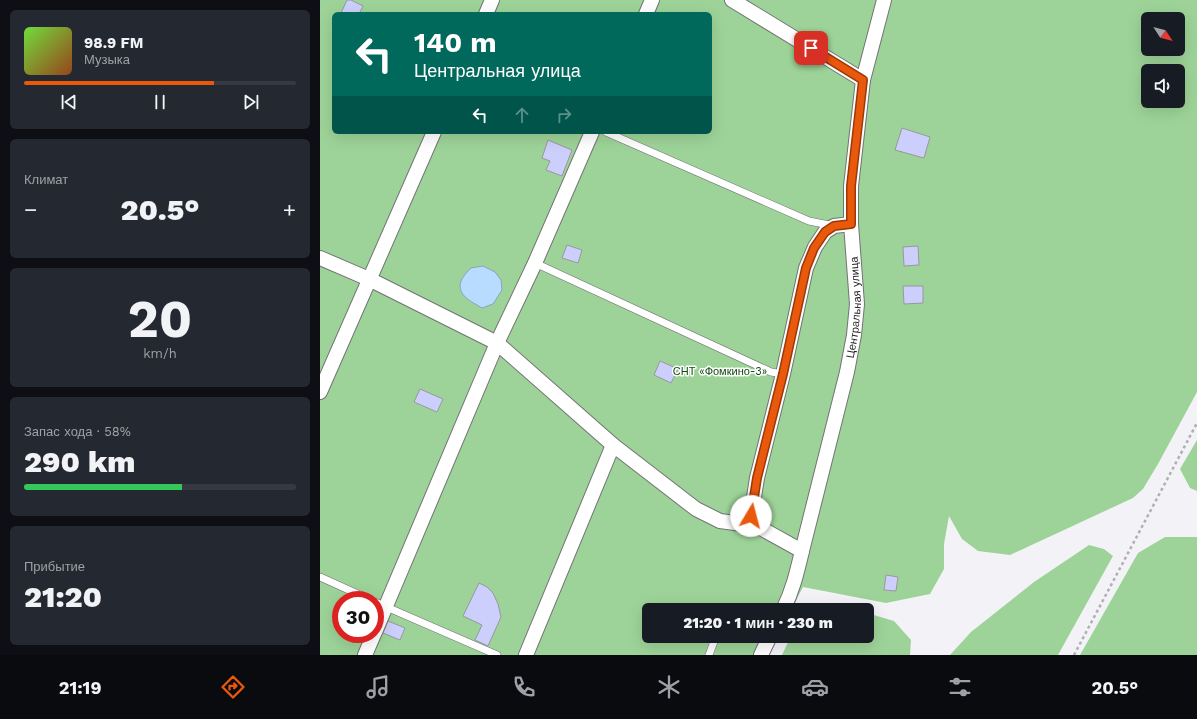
<!DOCTYPE html>
<html lang="ru">
<head>
<meta charset="utf-8">
<style>
	body { margin:0; font-family:"Work Sans",sans-serif; background:#242831; color:#f1f3f6; height:100vh; display:flex; flex-direction:column; font-size:15px; white-space:nowrap }
	* { box-sizing:border-box; margin:0 }
	p { font-size:13px; color:#9ea1a6 }
	.icon { flex:none; width:22px; height:22px; fill:none; stroke:currentColor; stroke-width:2; stroke-linecap:round; stroke-linejoin:round }
	.map { position:relative; flex:1; overflow:hidden }
	.panel { display:flex; flex-direction:column; gap:10px; padding:10px; background:#0d0f14; width:320px }
	.panel>* { flex:none }
	.banner { position:absolute; left:12px; top:12px; width:380px; height:122px; border-radius:6px; box-shadow:0 4px 16px #0002; background:#00695c; color:#fff; overflow:hidden }
	.needle { width:26px; rotate:126deg }
	.tools { position:absolute; left:821px; top:12px; display:grid; gap:8px }
	.tools a { display:grid; place-items:center; width:44px; height:44px; border-radius:6px; background:#171b24; box-shadow:0 4px 16px #0002; font-size:20px }
	.speed { position:absolute; left:12px; top:591px; display:flex; gap:8px; font-size:20px; font-weight:700; text-align:center }
	.speed>* { display:grid; place-content:center; width:52px; height:52px; border-radius:50%; background:#171b24; box-shadow:0 4px 16px #0002; line-height:1 }
	.speed .limit { border:6px solid #d22; background:#fff; color:#111 }
	.pin { position:absolute; display:grid; place-items:center; width:34px; height:34px; color:#fff; margin:-17px; border-radius:8px; box-shadow:0 2px 6px #0006 }
	.me { position:absolute; width:44px; margin:-22px; rotate:8deg; stroke-linejoin:round; filter:drop-shadow(0 0 3px #0008) }
	.turn { display:flex; align-items:center; gap:14px; height:84px; padding:0 16px; font-size:18px }
	.turn .icon { width:52px; height:52px; stroke-width:2.5 }
	.turn b { display:block; font-size:28px; line-height:34px }
	.lanes { display:flex; align-items:center; height:38px; padding:0 16px; background:#0003; justify-content:center; gap:20px; direction:ltr }
	.lanes .off { opacity:.35 }
	.big { font-size:30px; font-weight:800; line-height:1.1 }
	.panel .tile { flex:1; display:flex; flex-direction:column; justify-content:center; gap:6px; min-width:0; padding:0 14px; border-radius:6px; background:#242831 }
	.panel .dial { align-items:center; gap:0 }
	.dial b { font-size:52px; line-height:1 }
	.song { display:flex; align-items:center; gap:12px }
	.cover { width:48px; height:48px; border-radius:6px; background:linear-gradient(135deg,hsl(100 70% 55%),hsl(20 70% 35%)) }
	.played { height:4px; border-radius:2px; background:linear-gradient(90deg,#ea580c 70%,#363941 70%) }
	.keys { display:flex; justify-content:space-around; direction:ltr }
	.heat { display:flex; justify-content:space-between; align-items:center; font-size:22px; direction:ltr }
	.charge { height:6px; border-radius:3px; background:linear-gradient(90deg,#34c759 58%,#363941 0) }
	.trip { position:absolute; left:322px; top:603px; width:232px; height:40px; border-radius:6px; background:#171b24; box-shadow:0 4px 16px #0002; font-weight:800; line-height:40px; text-align:center }
	.tabs { display:flex; height:64px; justify-content:space-around; align-items:center; background:#090b0e; color:#9ea1a6 }
	.tabs .icon { width:28px; height:28px }
	.tabs .active { color:#ea580c }
	.tabs b { font-size:18px; color:#f1f3f6 }
	main { display:flex; flex:1; min-height:0 }
	.map>svg:first-child { display:block }
	.green { fill:#9dd398; fill-rule:evenodd }
	.water { fill:#b8dcff; stroke:#8aa3bc }
	.building { fill:#cccffb; stroke:#98989c }
	.lines { fill:none; stroke-linecap:round; stroke-linejoin:round }
	.service-casing { stroke:#737376; stroke-width:8 }
	.minor-casing { stroke:#737376; stroke-width:16 }
	.path { stroke:#b0b0b3; stroke-width:2.5; stroke-dasharray:3 3; stroke-linecap:butt }
	.service { stroke:#fff; stroke-width:7 }
	.minor { stroke:#fff; stroke-width:14 }
	.route-casing { stroke:#983908; stroke-width:10 }
	.route { stroke:#ea580c; stroke-width:7 }
	.labels { text-anchor:middle; stroke-width:3; stroke-linejoin:round; paint-order:stroke }
	.street-label { font-size:11px; fill:#1e1e1f; stroke:#fff }
	.park-label { font-size:11px; fill:#114a0f; stroke:#fff }
</style>
</head>
<body>
<main>
<section class="panel">
<div class="tile">
<div class="song"><i class="cover"></i><div><b>98.9 FM</b><p>Музыка</p></div></div>
<div class="played"></div>
<div class="keys"><svg class="icon" aria-label="previous" viewBox="0 0 24 24"><path d="M18 5L8 12l10 7zM5 5v14"/></svg><svg class="icon" aria-label="pause" viewBox="0 0 24 24"><path d="M8 5v14M16 5v14"/></svg><svg class="icon" aria-label="next" viewBox="0 0 24 24"><path d="M6 5l10 7-10 7zM19 5v14"/></svg></div>
</div>
<div class="tile"><p>Климат</p>
<div class="heat"><a>−</a><b class="big">20.5°</b><a>+</a></div>
</div>
<div class="tile dial"><b>20</b><p>km/h</p></div>
<div class="tile"><p>Запас хода · 58%</p><b class="big">290 km</b><div class="charge"></div></div>
<div class="tile"><p>Прибытие</p><b class="big">21:20</b></div>
</section>
<div class="map">
<svg width="877" height="655" viewBox="0 0 877 655">
	<rect width="100%" height="100%" fill="#f3f3f7"/>
	<g class="green">
		<path d="M0 0H877V392L838 464 823 489 813 498 690 555 658 551 642 539 629 516 624 544V569L610 594 566 603 483 587 471 610H329V636H458L449 655H0ZM14 14H390V132H14ZM828 19H858V49H828ZM828 71H858V101H828ZM21 600H55V634H21Z"/>
		<polygon points="877,440 877,491 870,488 860,469"/>
		<polygon points="845,537 877,537 877,655 760,655 818,553"/>
		<polygon points="769,545 784,549 793,556 738,655 630,655 651,632 714,582"/>
		<polygon points="547,613 574,621 591,640 590,655 462,655 471,636 547,636"/>
	</g>
	<path class="water" d="M163 266 175 272 181 280 182 290 173 304 162 308C152 302 136 295 141 281 143 276 148 271 151 268Z"/>
	<g class="building">
		<polygon points="27,0 31,0 43,6 39,14 23,14 21,13"/>
		<polygon points="582,128 610,137 604,158 575,150"/>
		<polygon points="228,140 252,150 242,176 226,170 230,161 222,158"/>
		<polygon points="247,245 262,250 258,263 242,258"/>
		<polygon points="598,246 599,265 584,266 583,247"/>
		<polygon points="583,286 603,286 603,303 584,304"/>
		<polygon points="340,361 358,369 351,383 334,375"/>
		<polygon points="100,389 123,399 117,412 94,402"/>
		<polygon points="566,575 578,577 576,591 564,590"/>
		<polygon points="159,583 167,587 173,593 178,604 181,617 168,646 155,640 162,625 143,616"/>
		<polygon points="68,621 85,628 80,640 63,633"/>
	</g>
	<g class="lines">
		<defs>
			<g id="service">
				<polyline points="286,132 489,221 514,226"/>
				<polyline points="215,263 451,372 463,374"/>
				<polyline points="0,577 51,600"/>
				<polyline points="55,602 177,655"/>
				<polyline points="389,655 396,636"/>
			</g>
			<g id="minor">
				<polyline points="412,0 543,80"/>
				<polyline points="166,14 172,0"/>
				<polyline points="326,14 332,0"/>
				<polyline points="0,258 49,279 177,343 293,445 376,509 400,521 437,526"/>
				<polyline points="0,392 114,132"/>
				<polyline points="482,551 437,526 431,516 437,478 463,374 486,268 495,247 505,232 514,226 531,224"/>
				<path id="s1" d="M463 610C473 590 477 572 482 551L527 372 534 335 537 304 531 224V186L543 80 564 0"/>
				<polyline points="55,632 177,343 215,263 272,132"/>
				<polyline points="45,655 54,634"/>
				<polyline points="206,655 293,445"/>
				<polyline points="441,655 450,636"/>
			</g>
		</defs>
		<use href="#service" class="service-casing"/>
		<use href="#minor" class="minor-casing"/>
		<polyline class="path" points="754,655 877,423"/>
		<use href="#service" class="service"/>
		<use href="#minor" class="minor"/>
	</g>
	<g class="lines">
		<defs>
			<polyline id="route" points="431,516 437,478 463,374 486,268 494,248 505,232 514,226 531,224 531,186 543,80 491,48"/>
		</defs>
		<use href="#route" class="route-casing"/>
		<use href="#route" class="route"/>
	</g>
	<g class="labels">
		<g class="street-label">
			<text dy="4" stroke="none"><textPath href="#s1" startOffset="312">Центральная улица</textPath></text>
		</g>
		<g class="park-label">
			<text x="400" y="375">СНТ «Фомкино-3»</text>
		</g>
	</g>
</svg>
<div class="tools">
<a><svg class="needle" viewBox="-14 -14 28 28"><path d="M0-13l5 13h-10z" fill="#e53935"/><path d="M0 13l5-13h-10z" fill="#9ea1a6"/></svg></a>
<a><svg class="icon" aria-label="sound" viewBox="0 0 24 24"><path d="M4 9h4l5-4v14l-5-4H4zM17 9q2 3 0 6"/></svg></a>
</div>
<div class="speed"><div class="limit">30</div></div>
<div class="pin" style="left:491px;top:48px;background:#d93025"><svg class="icon" aria-label="arrive" viewBox="0 0 24 24"><path d="M6 21V4h12l-3 4 3 4H6"/></svg></div>
<svg class="me" style="left:431px;top:516px" viewBox="-20 -20 40 40"><circle r="19" fill="#fff"/><path d="M0-13L10 11 0 6-10 11z" fill="#ea580c"/></svg>
<div class="trip">21:20 · 1 мин · 230 m</div>
<div class="banner">
<div class="turn"><svg class="icon" aria-label="left" viewBox="0 0 24 24"><path d="M17 20v-9H6M10 6l-5 5 5 5"/></svg><div><b>140 m</b>Центральная улица</div></div>
<div class="lanes"><svg class="icon" aria-label="left" viewBox="0 0 24 24"><path d="M17 20v-9H6M10 6l-5 5 5 5"/></svg><svg class="icon off" aria-label="ahead" viewBox="0 0 24 24"><path d="M12 20V5M6 11l6-6 6 6"/></svg><svg class="icon off" aria-label="right" viewBox="0 0 24 24"><path d="M7 20v-9h11M14 6l5 5-5 5"/></svg></div>
</div>
</div>
</main>
<nav class="tabs">
<b>21:19</b>
<svg class="icon active" aria-label="directions" viewBox="0 0 24 24"><path d="M12 3l9 9-9 9-9-9zM9 14v-3h6M13 9l2 2-2 2"/></svg>
<svg class="icon" aria-label="music" viewBox="0 0 24 24"><path d="M9 18V5l10-2v13"/><circle cx="6" cy="18" r="3"/><circle cx="16" cy="16" r="3"/></svg>
<svg class="icon" aria-label="phone" viewBox="0 0 24 24"><path d="M5 4h4l2 5-3 2q2 4 5 5l2-3 5 2v4C11 20 4 13 5 4z"/></svg>
<svg class="icon" aria-label="climate" viewBox="0 0 24 24"><path d="M12 3v18M4 7l16 10M4 17L20 7"/></svg>
<svg class="icon" aria-label="car" viewBox="0 0 24 24"><path d="M5 17H2v-5l4-1 3-4h7l3 4 3 1v5h-3M9 17h6M6 11h13"/><circle cx="7" cy="17" r="2"/><circle cx="17" cy="17" r="2"/></svg>
<svg class="icon" aria-label="filters" viewBox="0 0 24 24"><path d="M4 7h16M4 17h16"/><circle cx="9" cy="7" r="2"/><circle cx="15" cy="17" r="2"/></svg>
<b>20.5°</b>
</nav>
</body>
</html>
